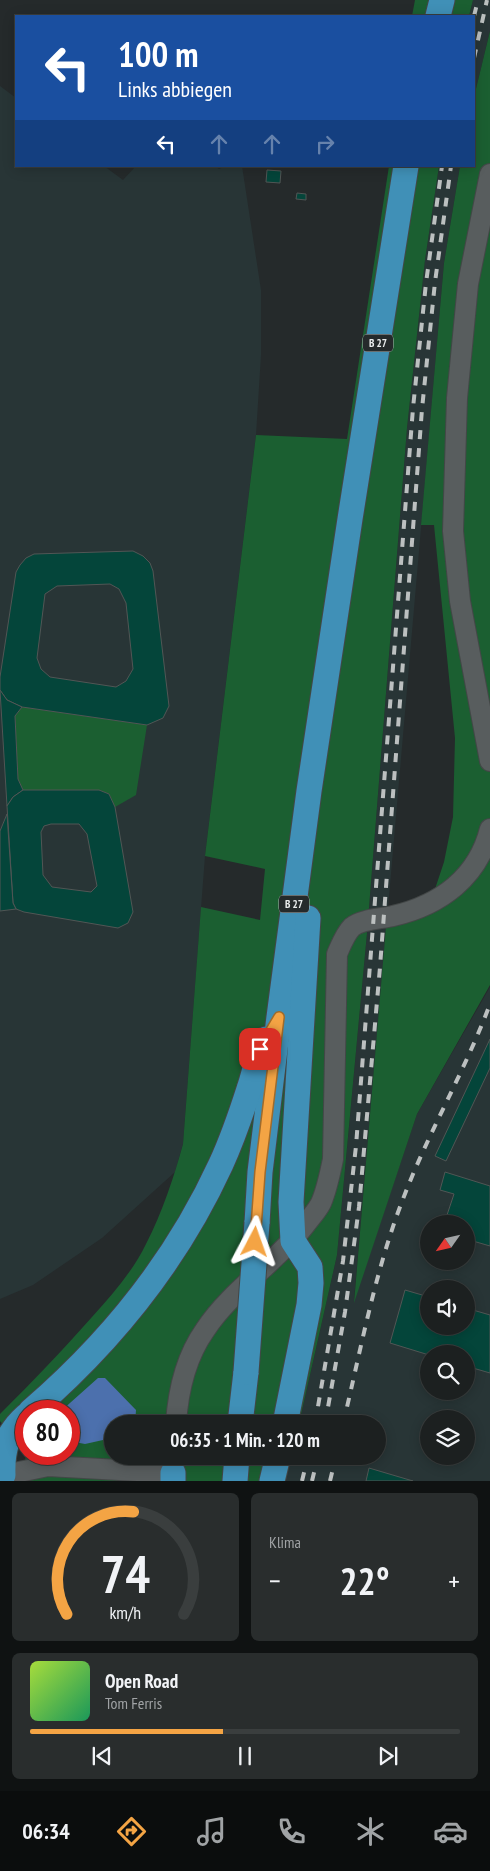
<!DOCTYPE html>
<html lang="de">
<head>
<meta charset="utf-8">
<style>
	body { margin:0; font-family:"PT Sans Narrow",sans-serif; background:#292d2d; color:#f1f3f6; height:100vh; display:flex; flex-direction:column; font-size:19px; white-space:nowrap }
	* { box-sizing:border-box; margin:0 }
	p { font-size:16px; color:#a0a3a5 }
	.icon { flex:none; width:28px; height:28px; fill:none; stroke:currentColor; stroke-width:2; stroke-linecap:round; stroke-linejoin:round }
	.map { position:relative; height:1481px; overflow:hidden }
	.side { display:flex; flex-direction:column; gap:12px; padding:12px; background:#0f1212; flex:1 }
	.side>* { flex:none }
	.hud { position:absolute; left:15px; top:15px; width:460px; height:152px; border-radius:0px; box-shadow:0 2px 12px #0003,0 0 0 1px #3a3e3e; background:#1a4fa0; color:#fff; overflow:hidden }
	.needle { width:32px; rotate:236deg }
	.fabs { position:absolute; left:420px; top:1215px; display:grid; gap:10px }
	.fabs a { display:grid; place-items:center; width:55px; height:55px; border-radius:50%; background:#1c2020; box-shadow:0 2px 12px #0003,0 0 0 1px #3a3e3e; font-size:25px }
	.speed { position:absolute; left:15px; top:1400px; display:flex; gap:10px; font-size:25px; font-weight:700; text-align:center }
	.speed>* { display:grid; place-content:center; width:65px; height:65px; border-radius:50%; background:#1c2020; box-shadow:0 2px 12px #0003,0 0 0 1px #3a3e3e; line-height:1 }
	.speed .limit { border:8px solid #d22; background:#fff; color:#111 }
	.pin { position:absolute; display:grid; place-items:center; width:42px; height:42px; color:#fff; margin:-21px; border-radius:10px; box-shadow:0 2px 8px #0006 }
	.me { position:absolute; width:55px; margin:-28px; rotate:4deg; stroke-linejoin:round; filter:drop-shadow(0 0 4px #0008) }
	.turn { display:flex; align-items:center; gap:18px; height:105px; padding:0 20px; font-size:22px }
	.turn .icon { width:65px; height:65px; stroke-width:2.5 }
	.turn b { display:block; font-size:35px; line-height:42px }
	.lanes { display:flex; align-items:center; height:48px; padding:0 20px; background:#0003; justify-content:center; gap:25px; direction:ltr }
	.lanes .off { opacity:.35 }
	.big { font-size:38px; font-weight:700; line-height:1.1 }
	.side .tile { flex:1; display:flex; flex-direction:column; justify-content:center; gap:8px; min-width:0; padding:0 18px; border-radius:8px; background:#292d2d }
	.side .dial { align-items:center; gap:0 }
	.dial svg { height:130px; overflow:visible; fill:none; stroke:#3a3e3e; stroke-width:7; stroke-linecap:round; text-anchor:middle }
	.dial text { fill:#f1f3f6; stroke:none }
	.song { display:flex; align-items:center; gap:15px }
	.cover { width:60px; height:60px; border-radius:8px; background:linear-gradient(135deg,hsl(80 70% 55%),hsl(150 70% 35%)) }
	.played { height:5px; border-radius:2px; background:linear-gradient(90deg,#f4a444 45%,#3a3e3e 45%) }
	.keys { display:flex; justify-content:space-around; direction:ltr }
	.heat { display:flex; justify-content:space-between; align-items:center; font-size:28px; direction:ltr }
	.side .tiles { flex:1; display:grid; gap:12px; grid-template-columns:1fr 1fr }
	.tile:last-child { grid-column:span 2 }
	.trip { position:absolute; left:104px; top:1415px; width:282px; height:50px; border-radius:25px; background:#1c2020; box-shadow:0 2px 12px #0003,0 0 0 1px #3a3e3e; font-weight:700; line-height:50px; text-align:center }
	.dock { display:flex; height:80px; justify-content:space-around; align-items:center; background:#0b0d0d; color:#a0a3a5 }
	.dock .icon { width:35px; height:35px }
	.dock .selected { color:#f4a444 }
	.dock b { font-size:22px; color:#f1f3f6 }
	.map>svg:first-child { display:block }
	.built { fill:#283536; fill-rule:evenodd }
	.green { fill:#1b5f31; fill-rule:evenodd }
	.water { fill:#4c70ad }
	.building { fill:#04453a; stroke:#515655; fill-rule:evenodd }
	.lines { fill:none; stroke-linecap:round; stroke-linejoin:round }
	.secondary-casing { stroke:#434747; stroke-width:22 }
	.highway-casing { stroke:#434747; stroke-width:27 }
	.secondary { stroke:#585d5e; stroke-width:20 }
	.highway { stroke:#4090b7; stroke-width:25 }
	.rail { stroke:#bcc0c0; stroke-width:4; stroke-dasharray:9 9; stroke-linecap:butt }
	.highway-bridge-casing { stroke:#434747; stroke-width:27; stroke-linecap:butt }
	.highway-bridge { stroke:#4090b7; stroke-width:25 }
	.route-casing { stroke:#9f6b2c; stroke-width:12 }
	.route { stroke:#f4a444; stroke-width:9 }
	.labels { text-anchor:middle; stroke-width:5; stroke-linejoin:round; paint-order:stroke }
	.shield { fill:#252a2b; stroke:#aeb2b2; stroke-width:1 }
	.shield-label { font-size:11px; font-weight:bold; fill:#e9ecec }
</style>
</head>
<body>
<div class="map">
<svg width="490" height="1481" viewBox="0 0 490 1481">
	<rect width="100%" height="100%" fill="#252a2b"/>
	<g class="built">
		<polygon points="473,0 490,0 490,31 474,97 474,16 469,16"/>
		<polygon points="0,86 16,98 16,166 104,166 123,180 136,166 215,166 219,169 226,166 242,166 261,290 261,355 256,435 205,856 183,1144 175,1172 102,1238 33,1285 0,1299"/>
		<path d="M439 166H460L444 263 354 1300 417 1114 490 987V1481H285L291 1456H378V1424H299L337 1255 367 933 407 428 425 260ZM429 1224H466V1261H429ZM429 1289H466V1326H429ZM429 1354H466V1391H429ZM429 1419H466V1456H429Z"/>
	</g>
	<g class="green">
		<polygon points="415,0 473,0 469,16 412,16"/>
		<polygon points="490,31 490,985 417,1114 354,1303 387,915 435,889 444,862 453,817 455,738 434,525 421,525 444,263 460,166 474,166 474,97"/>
		<path d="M389 166H439L425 260 407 428 367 933 337 1255 299 1424H112V1456H291L285 1481H27L25 1454 0 1421V1414C32 1382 62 1351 92 1317 112 1295 133 1271 146 1244 162 1213 174 1177 183 1144L201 907 260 920 265 869 205 856 256 435 347 439ZM26 1411H69V1454H26Z"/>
		<polygon points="22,707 147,725 136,795 115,807 109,794 99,790 23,790 18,779 15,716"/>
	</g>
	<polygon class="water" points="98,1378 105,1378 136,1410 135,1424 112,1424 112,1438 85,1444 69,1441 69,1411 61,1411"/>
	<g class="building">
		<polygon points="267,170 281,171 280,183 266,182"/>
		<polygon points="297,193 306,194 306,200 296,199"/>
		<path d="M133 551 143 556 150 563 153 571 169 706 163 718 147 725 22 707 7 700 0 690V677L16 572 20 565 26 558 34 554ZM110 584 119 589 126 603 133 669 126 681 116 687 50 677 41 669 37 658 45 594 57 586Z"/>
		<polygon points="0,690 7,700 22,707 15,716 18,779 23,790 13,797 7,806"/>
		<path d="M23 790H99L109 794 115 807 133 912 128 923 118 928 24 912 16 909 13 903 7 806 13 797ZM51 824H79L87 834 97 886 91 892 52 887 43 875 41 832 44 826Z"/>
		<polygon points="7,814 13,903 16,909 0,911 0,831"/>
		<polygon points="490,1039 490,1068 446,1161 435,1156"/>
		<polygon points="445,1172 490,1186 490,1246 466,1239 466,1224 444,1224 454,1194 440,1190"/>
		<polygon points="405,1290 429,1297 429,1326 466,1326 466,1308 490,1315 490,1373 466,1366 466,1354 429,1355 390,1343"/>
		<polygon points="369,1468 413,1481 366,1481"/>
	</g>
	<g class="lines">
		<defs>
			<g id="secondary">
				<polyline points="490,174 468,284 457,398 453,531 460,601 490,761"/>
				<path d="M176 1424C178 1391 186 1357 205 1330 232 1289 276 1263 305 1225 310 1218 317 1211 321 1203 327 1189 330 1174 333 1159L337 954C341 945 345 934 352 927 362 919 381 919 393 916 441 905 478 877 490 829"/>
				<polyline points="0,1476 48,1466 173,1473 174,1456"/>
			</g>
			<g id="highway">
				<polyline points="438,16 442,0"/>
				<polyline points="257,1223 260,1172 279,1017 309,791 350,519 406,166"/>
				<path d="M31 1411C111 1342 177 1260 221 1164 232 1140 241 1114 249 1089 255 1072 257 1055 266 1039"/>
				<polyline points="240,1424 246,1372"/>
				<polyline points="285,1424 309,1305 311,1283 310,1267 293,1241 291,1202 308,918"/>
				<path d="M3 1475C2 1449 7 1433 26 1416"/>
				<polyline points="173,1481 173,1473"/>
				<polyline points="235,1481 237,1456"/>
				<polyline points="272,1481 278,1456"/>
			</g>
		</defs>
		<use href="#secondary" class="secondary-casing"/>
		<use href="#highway" class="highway-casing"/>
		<use href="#secondary" class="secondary"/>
		<use href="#highway" class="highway"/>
		<g class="rail">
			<polyline points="474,16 478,0"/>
			<polyline points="474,58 487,0"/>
			<polyline points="315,1424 343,1261 356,1146 413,408 426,283 442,166"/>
			<polyline points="325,1424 345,1312 359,1207 380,967 422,409 435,282 451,166"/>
			<path d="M343 1424C361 1349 375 1271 403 1199 428 1133 465 1071 490 1004"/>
			<polyline points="302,1481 308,1456"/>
			<polyline points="312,1481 318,1456"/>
			<polyline points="330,1481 336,1456"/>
		</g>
		<defs>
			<polyline id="highway-bridge" points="246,1372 257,1223"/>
		</defs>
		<use href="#highway-bridge" class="highway-bridge-casing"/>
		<use href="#highway-bridge" class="highway-bridge"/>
	</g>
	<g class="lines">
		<defs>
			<polyline id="route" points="255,1242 260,1172 279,1017 260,1049"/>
		</defs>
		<use href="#route" class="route-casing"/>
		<use href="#route" class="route"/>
	</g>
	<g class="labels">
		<g class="shield">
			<rect x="363" y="334.5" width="30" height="17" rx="4"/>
			<rect x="279" y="895.5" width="30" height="17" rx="4"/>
		</g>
		<g class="shield-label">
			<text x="378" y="347">B 27</text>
			<text x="294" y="908">B 27</text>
		</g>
	</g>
</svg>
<div class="fabs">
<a><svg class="needle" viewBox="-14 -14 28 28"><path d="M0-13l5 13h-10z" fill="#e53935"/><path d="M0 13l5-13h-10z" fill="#a0a3a5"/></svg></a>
<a><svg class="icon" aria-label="sound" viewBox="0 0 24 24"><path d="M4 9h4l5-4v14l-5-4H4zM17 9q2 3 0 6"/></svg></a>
<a><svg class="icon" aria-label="search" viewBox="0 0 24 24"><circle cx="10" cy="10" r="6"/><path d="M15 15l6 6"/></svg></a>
<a><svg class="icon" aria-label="layers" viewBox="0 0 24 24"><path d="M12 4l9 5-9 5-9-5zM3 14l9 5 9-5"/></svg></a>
</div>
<div class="speed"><div class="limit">80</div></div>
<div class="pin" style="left:260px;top:1049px;background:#d93025"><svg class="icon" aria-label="arrive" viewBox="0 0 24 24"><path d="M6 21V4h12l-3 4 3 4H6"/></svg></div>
<svg class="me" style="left:255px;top:1242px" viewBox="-20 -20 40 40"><path d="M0-17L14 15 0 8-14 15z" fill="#f4a444" stroke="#fff" stroke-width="4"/></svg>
<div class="trip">06:35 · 1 Min. · 120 m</div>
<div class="hud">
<div class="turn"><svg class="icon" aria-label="left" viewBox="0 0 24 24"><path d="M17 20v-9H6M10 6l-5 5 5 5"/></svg><div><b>100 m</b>Links abbiegen</div></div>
<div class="lanes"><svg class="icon" aria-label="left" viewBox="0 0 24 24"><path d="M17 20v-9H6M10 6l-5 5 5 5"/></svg><svg class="icon off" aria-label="ahead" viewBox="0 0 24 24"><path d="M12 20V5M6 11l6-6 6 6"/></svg><svg class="icon off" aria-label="ahead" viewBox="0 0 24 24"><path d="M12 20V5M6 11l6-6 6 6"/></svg><svg class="icon off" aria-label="right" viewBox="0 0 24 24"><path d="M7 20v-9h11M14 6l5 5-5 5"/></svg></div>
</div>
</div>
<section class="side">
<div class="tiles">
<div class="tile dial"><svg viewBox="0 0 100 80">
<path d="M14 69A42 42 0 1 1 86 69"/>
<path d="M14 69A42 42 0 0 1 55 6" stroke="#f4a444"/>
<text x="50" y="56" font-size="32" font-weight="700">74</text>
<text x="50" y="72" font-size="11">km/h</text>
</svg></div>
<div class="tile"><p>Klima</p>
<div class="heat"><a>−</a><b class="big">22°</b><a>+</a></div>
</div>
<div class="tile">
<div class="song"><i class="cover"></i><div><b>Open Road</b><p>Tom Ferris</p></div></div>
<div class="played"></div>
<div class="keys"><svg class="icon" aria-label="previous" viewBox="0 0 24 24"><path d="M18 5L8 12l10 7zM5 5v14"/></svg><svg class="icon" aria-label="pause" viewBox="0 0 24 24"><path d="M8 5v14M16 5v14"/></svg><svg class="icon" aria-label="next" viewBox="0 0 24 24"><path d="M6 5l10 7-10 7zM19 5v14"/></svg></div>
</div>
</div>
</section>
<nav class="dock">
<b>06:34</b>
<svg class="icon selected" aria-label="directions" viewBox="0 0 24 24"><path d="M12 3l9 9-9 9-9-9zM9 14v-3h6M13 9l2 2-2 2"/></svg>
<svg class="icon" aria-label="music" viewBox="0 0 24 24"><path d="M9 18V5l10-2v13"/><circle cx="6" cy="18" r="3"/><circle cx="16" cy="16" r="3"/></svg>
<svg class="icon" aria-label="phone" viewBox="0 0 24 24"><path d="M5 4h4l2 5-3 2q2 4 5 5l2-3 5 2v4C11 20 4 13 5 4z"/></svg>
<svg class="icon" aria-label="climate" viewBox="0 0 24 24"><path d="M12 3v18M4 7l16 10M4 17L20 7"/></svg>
<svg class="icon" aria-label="car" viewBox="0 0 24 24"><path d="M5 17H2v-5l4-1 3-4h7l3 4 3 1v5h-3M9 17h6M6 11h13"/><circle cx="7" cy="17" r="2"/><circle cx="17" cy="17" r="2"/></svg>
</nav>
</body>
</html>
